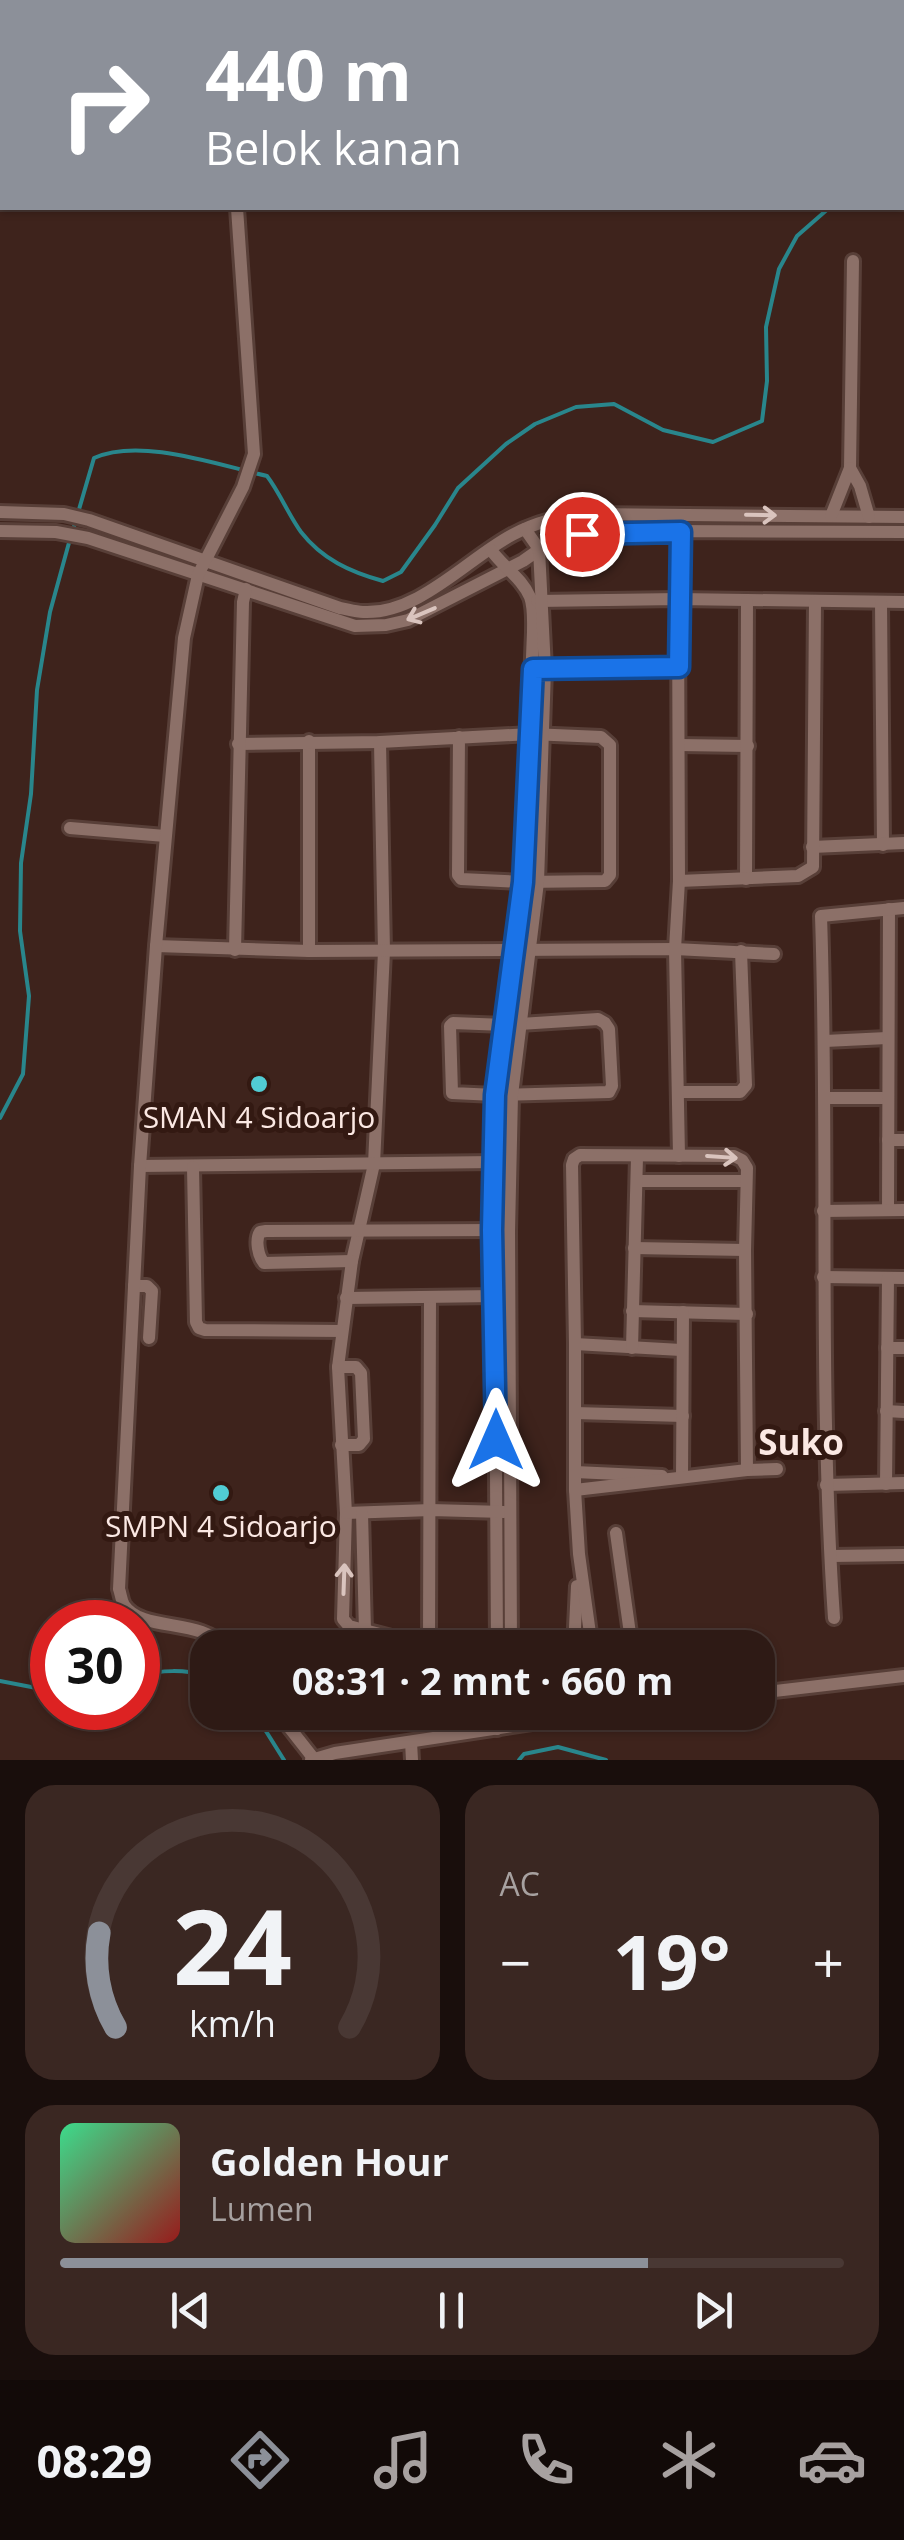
<!DOCTYPE html>
<html lang="id">
<head>
<meta charset="utf-8">
<style>
	body { margin:0; font-family:"Open Sans",sans-serif; background:#3a2722; color:#f1f3f6; height:100vh; display:flex; flex-direction:column; font-size:38px; white-space:nowrap }
	* { box-sizing:border-box; margin:0 }
	p { font-size:32px; color:#a7a1a0 }
	.icon { flex:none; width:55px; height:55px; fill:none; stroke:currentColor; stroke-width:2; stroke-linecap:round; stroke-linejoin:round }
	.map { position:relative; height:1760px; overflow:hidden }
	.details { display:flex; flex-direction:column; gap:25px; padding:25px; background:#190e0c; flex:1 }
	.details>* { flex:none }
	.banner { position:absolute; left:0px; top:0px; width:905px; height:210px; box-shadow:0 2px 8px #0004,0 0 0 2px #493834; background:#8c9099; color:#fff; overflow:hidden }
	.speed { position:absolute; left:30px; top:1600px; display:flex; gap:20px; font-size:50px; font-weight:700; text-align:center }
	.speed>* { display:grid; place-content:center; width:130px; height:130px; border-radius:50%; background:#2e1a15; box-shadow:0 2px 8px #0004,0 0 0 2px #493834; line-height:1 }
	.speed .limit { border:15px solid #d22; background:#fff; color:#111 }
	.pin { position:absolute; display:grid; place-items:center; width:85px; height:85px; color:#fff; margin:-42px; border:5px solid #fff; border-radius:50%; box-shadow:0 2px 10px #0007 }
	.me { position:absolute; width:110px; margin:-55px; rotate:0deg; stroke-linejoin:round; filter:drop-shadow(0 0 8px #0008) }
	.turn { display:flex; align-items:center; gap:35px; height:210px; padding:0 40px; font-size:45px }
	.turn .icon { width:130px; height:130px; stroke-width:2.5 }
	.turn b { display:block; font-size:70px; line-height:85px }
	.big { font-size:75px; font-weight:700; line-height:1.1 }
	.details .widget { flex:1; display:flex; flex-direction:column; justify-content:center; gap:15px; min-width:0; padding:0 35px; border-radius:30px; background:#3a2722 }
	.details .dial { align-items:center; gap:0 }
	.dial svg { height:260px; overflow:visible; fill:none; stroke:#493834; stroke-width:7; stroke-linecap:round; text-anchor:middle }
	.dial text { fill:#f1f3f6; stroke:none }
	.song { display:flex; align-items:center; gap:30px }
	.cover { width:120px; height:120px; border-radius:15px; background:linear-gradient(135deg,hsl(150 70% 55%),hsl(0 70% 35%)) }
	.played { height:10px; border-radius:5px; background:linear-gradient(90deg,#8c9099 75%,#493834 75%) }
	.keys { display:flex; justify-content:space-around; direction:ltr }
	.heat { display:flex; justify-content:space-between; align-items:center; font-size:55px; direction:ltr }
	.details .tiles { flex:1; display:grid; gap:25px; grid-template-columns:1fr 1fr }
	.widget:last-child { grid-column:span 2 }
	.trip { position:absolute; left:190px; top:1630px; width:585px; height:100px; border-radius:30px; background:#2e1a15; box-shadow:0 2px 8px #0004,0 0 0 2px #493834; font-weight:700; line-height:100px; text-align:center }
	.menu { display:flex; height:160px; justify-content:space-around; align-items:center; background:#120a08; color:#a7a1a0 }
	.menu .icon { width:70px; height:70px }
	.menu .current { color:#8c9099 }
	.menu b { font-size:45px; color:#f1f3f6 }
	.map>svg:first-child { display:block }
	.lines { fill:none; stroke-linecap:round; stroke-linejoin:round }
	.stream { stroke:#29868c; stroke-width:4 }
	.minor-casing { stroke:#583f38; stroke-width:18 }
	.minor { stroke:#8c7068; stroke-width:12 }
	.oneway { stroke:#dac4be }
	.route-casing { stroke:#114b97; stroke-width:25 }
	.route { stroke:#1a73e8; stroke-width:18 }
	.poi-dot { fill:#51ccd4; stroke:#331912; stroke-width:4 }
	.labels { text-anchor:middle; stroke-width:10; stroke-linejoin:round; paint-order:stroke }
	.poi-label { font-size:30px; fill:#fbe8e3; stroke:#331912 }
	.quarter-label { font-size:35px; font-weight:bold; fill:#fbe8e3; stroke:#331912 }
</style>
</head>
<body>
<div class="map">
<svg width="904" height="1760" viewBox="0 0 904 1760">
	<rect width="100%" height="100%" fill="#3e231c"/>
	<g class="lines">
		<g class="stream">
			<polyline points="902,168 904,167"/>
			<path d="M73 530 94 458C140 437 218 465 267 476 280 493 288 514 301 532 322 559 350 572 383 581L401 572 435 525 458 488 506 444 535 424 576 407 614 404 663 430 713 442 762 421 767 381 766 327 779 269 797 236 829 208"/>
			<polyline points="0,1118 23,1074 29,996 20,931 21,863 31,794 37,690 50,612 70,539"/>
			<path d="M138 1676C162 1670 183 1669 208 1676"/>
			<polyline points="0,1681 52,1691"/>
			<polyline points="254,1712 284,1760"/>
			<polyline points="519,1760 524,1754 558,1747 606,1760"/>
		</g>
		<defs>
			<g id="minor">
				<polyline points="207,0 208,2"/>
				<polyline points="447,0 447,2"/>
				<polyline points="812,2 812,0"/>
				<polyline points="850,468 853,261"/>
				<path d="M0 512 64 514 89 520 340 608C347 609 355 612 363 612 418 615 467 559 512 535 536 522 560 516 586 514L904 517"/>
				<polyline points="831,516 850,468 860,486 869,517"/>
				<polyline points="0,531 56,532 88,538 355,626 386,625 408,620 523,561 550,542 572,535 672,531 904,532"/>
				<path d="M491 550C503 567 522 578 530 597 534 608 533 621 533 632L523 882 495 1095 493 1230 495 1296 497 1648"/>
				<polyline points="537,601 678,599 904,602"/>
				<polyline points="881,602 883,845"/>
				<polyline points="541,669 679,667"/>
				<polyline points="309,741 309,951"/>
				<polyline points="380,742 384,951 374,1164 352,1261 338,1367 346,1513 343,1619 349,1626 422,1645 427,1645 429,1640 430,1299"/>
				<polyline points="238,744 380,742 531,734 601,737 610,745 610,875 605,881 523,882 461,879 458,875 459,737"/>
				<polyline points="679,745 748,746"/>
				<polyline points="70,828 165,836"/>
				<polyline points="812,847 904,843"/>
				<polyline points="746,879 747,601"/>
				<polyline points="679,881 798,876 813,867 815,602"/>
				<polyline points="156,946 309,951 675,949 774,954"/>
				<polyline points="235,950 243,602 246,589"/>
				<polygon points="598,1019 605,1023 609,1029 612,1086 609,1092 495,1095 452,1093 450,1026 453,1023 505,1025"/>
				<polyline points="825,1041 887,1038"/>
				<polyline points="678,1092 740,1092 746,1085 741,951"/>
				<polyline points="825,1098 888,1098"/>
				<polyline points="888,1140 904,1140"/>
				<polyline points="679,1156 675,949 679,881 678,599 681,532"/>
				<polyline points="140,1166 495,1162"/>
				<polyline points="193,1167 196,1322 199,1328 205,1330 342,1331"/>
				<polyline points="637,1181 745,1181"/>
				<polyline points="888,1210 889,909"/>
				<polyline points="823,1211 904,1210"/>
				<polyline points="634,1248 745,1250"/>
				<path d="M352 1261 264 1263C258 1256 255 1240 260 1232L266 1231 497 1230"/>
				<polyline points="823,1277 904,1278"/>
				<polyline points="134,1286 147,1286 152,1291 149,1338"/>
				<polyline points="346,1298 495,1296"/>
				<polyline points="632,1311 747,1314"/>
				<polyline points="575,1344 681,1350"/>
				<polyline points="632,1348 637,1157"/>
				<polyline points="887,1348 904,1348"/>
				<polyline points="338,1367 356,1367 361,1373 364,1439 359,1445 341,1445"/>
				<polyline points="886,1411 904,1412"/>
				<polyline points="575,1413 683,1416"/>
				<polyline points="575,1472 662,1476"/>
				<polyline points="682,1477 683,1312"/>
				<polyline points="886,1484 888,1278"/>
				<polyline points="826,1485 904,1483"/>
				<polyline points="575,1490 747,1470 777,1469"/>
				<polyline points="346,1513 431,1510 504,1512"/>
				<polyline points="362,1513 365,1631"/>
				<polyline points="616,1533 632,1648"/>
				<polyline points="831,1556 904,1555"/>
				<path d="M834 1618C818 1384 829 1151 821 916L904 908"/>
				<path d="M226 1648C201 1617 143 1633 124 1605 121 1600 121 1594 119 1589L140 1166 156 946 184 638 198 575 243 487 254 454 237 208"/>
				<polyline points="511,1648 509,1231 512,1095 538,882 545,669 539,549 525,529"/>
				<polyline points="574,1648 577,1586"/>
				<polyline points="592,1648 579,1554 575,1490 575,1344 572,1165 574,1159 580,1155 734,1156 742,1160 747,1168 745,1250 747,1470"/>
				<polyline points="758,1693 904,1676"/>
				<polyline points="277,1712 314,1759"/>
				<polyline points="497,1729 498,1712"/>
				<polyline points="411,1742 412,1760"/>
				<polyline points="311,1760 335,1753 604,1712"/>
			</g>
		</defs>
		<use href="#minor" class="minor-casing"/>
		<use href="#minor" class="minor"/>
	</g>
	<defs><path id="oneway-shaft" d="M-6 0H5M1.5-3L5.5 0L1.5 3" fill="none" stroke-width="1.6" stroke-linecap="round" stroke-linejoin="round" transform="scale(2.5)"/></defs>
	<g class="oneway">
		<use href="#oneway-shaft" transform="translate(761 515) rotate(1)"/>
		<use href="#oneway-shaft" transform="translate(421 614) rotate(157)"/>
		<use href="#oneway-shaft" transform="translate(722 1157) rotate(4)"/>
		<use href="#oneway-shaft" transform="translate(344 1579) rotate(-88)"/>
	</g>
	<g class="lines">
		<defs>
			<polyline id="route" points="496,1440 492,1230 495,1095 523,882 533,669 679,667 681,532 582,534"/>
		</defs>
		<use href="#route" class="route-casing"/>
		<use href="#route" class="route"/>
	</g>
	<g class="poi-dot">
		<circle cx="259" cy="1084" r="10"/>
		<circle cx="221" cy="1493" r="10"/>
	</g>
	<g class="labels">
		<g class="poi-label">
			<text x="259" y="1128">SMAN 4 Sidoarjo</text>
			<text x="221" y="1537">SMPN 4 Sidoarjo</text>
		</g>
		<g class="quarter-label">
			<text x="801" y="1455">Suko</text>
		</g>
	</g>
</svg>
<div class="speed"><div class="limit">30</div></div>
<div class="pin" style="left:582px;top:534px;background:#d93025"><svg class="icon" aria-label="arrive" viewBox="0 0 24 24"><path d="M6 21V4h12l-3 4 3 4H6"/></svg></div>
<svg class="me" style="left:496px;top:1440px" viewBox="-20 -20 40 40"><path d="M0-17L14 15 0 8-14 15z" fill="#1a73e8" stroke="#fff" stroke-width="4"/></svg>
<div class="trip">08:31 · 2 mnt · 660 m</div>
<div class="banner">
<div class="turn"><svg class="icon" aria-label="right" viewBox="0 0 24 24"><path d="M7 20v-9h11M14 6l5 5-5 5"/></svg><div><b>440 m</b>Belok kanan</div></div>
</div>
</div>
<section class="details">
<div class="tiles">
<div class="widget dial"><svg viewBox="0 0 100 80">
<path d="M14 69A42 42 0 1 1 86 69"/>
<path d="M14 69A42 42 0 0 1 9 40" stroke="#8c9099"/>
<text x="50" y="56" font-size="32" font-weight="700">24</text>
<text x="50" y="72" font-size="11">km/h</text>
</svg></div>
<div class="widget"><p>AC</p>
<div class="heat"><a>−</a><b class="big">19°</b><a>+</a></div>
</div>
<div class="widget">
<div class="song"><i class="cover"></i><div><b>Golden Hour</b><p>Lumen</p></div></div>
<div class="played"></div>
<div class="keys"><svg class="icon" aria-label="previous" viewBox="0 0 24 24"><path d="M18 5L8 12l10 7zM5 5v14"/></svg><svg class="icon" aria-label="pause" viewBox="0 0 24 24"><path d="M8 5v14M16 5v14"/></svg><svg class="icon" aria-label="next" viewBox="0 0 24 24"><path d="M6 5l10 7-10 7zM19 5v14"/></svg></div>
</div>
</div>
</section>
<nav class="menu">
<b>08:29</b>
<svg class="icon current" aria-label="directions" viewBox="0 0 24 24"><path d="M12 3l9 9-9 9-9-9zM9 14v-3h6M13 9l2 2-2 2"/></svg>
<svg class="icon" aria-label="music" viewBox="0 0 24 24"><path d="M9 18V5l10-2v13"/><circle cx="6" cy="18" r="3"/><circle cx="16" cy="16" r="3"/></svg>
<svg class="icon" aria-label="phone" viewBox="0 0 24 24"><path d="M5 4h4l2 5-3 2q2 4 5 5l2-3 5 2v4C11 20 4 13 5 4z"/></svg>
<svg class="icon" aria-label="climate" viewBox="0 0 24 24"><path d="M12 3v18M4 7l16 10M4 17L20 7"/></svg>
<svg class="icon" aria-label="car" viewBox="0 0 24 24"><path d="M5 17H2v-5l4-1 3-4h7l3 4 3 1v5h-3M9 17h6M6 11h13"/><circle cx="7" cy="17" r="2"/><circle cx="17" cy="17" r="2"/></svg>
</nav>
</body>
</html>
